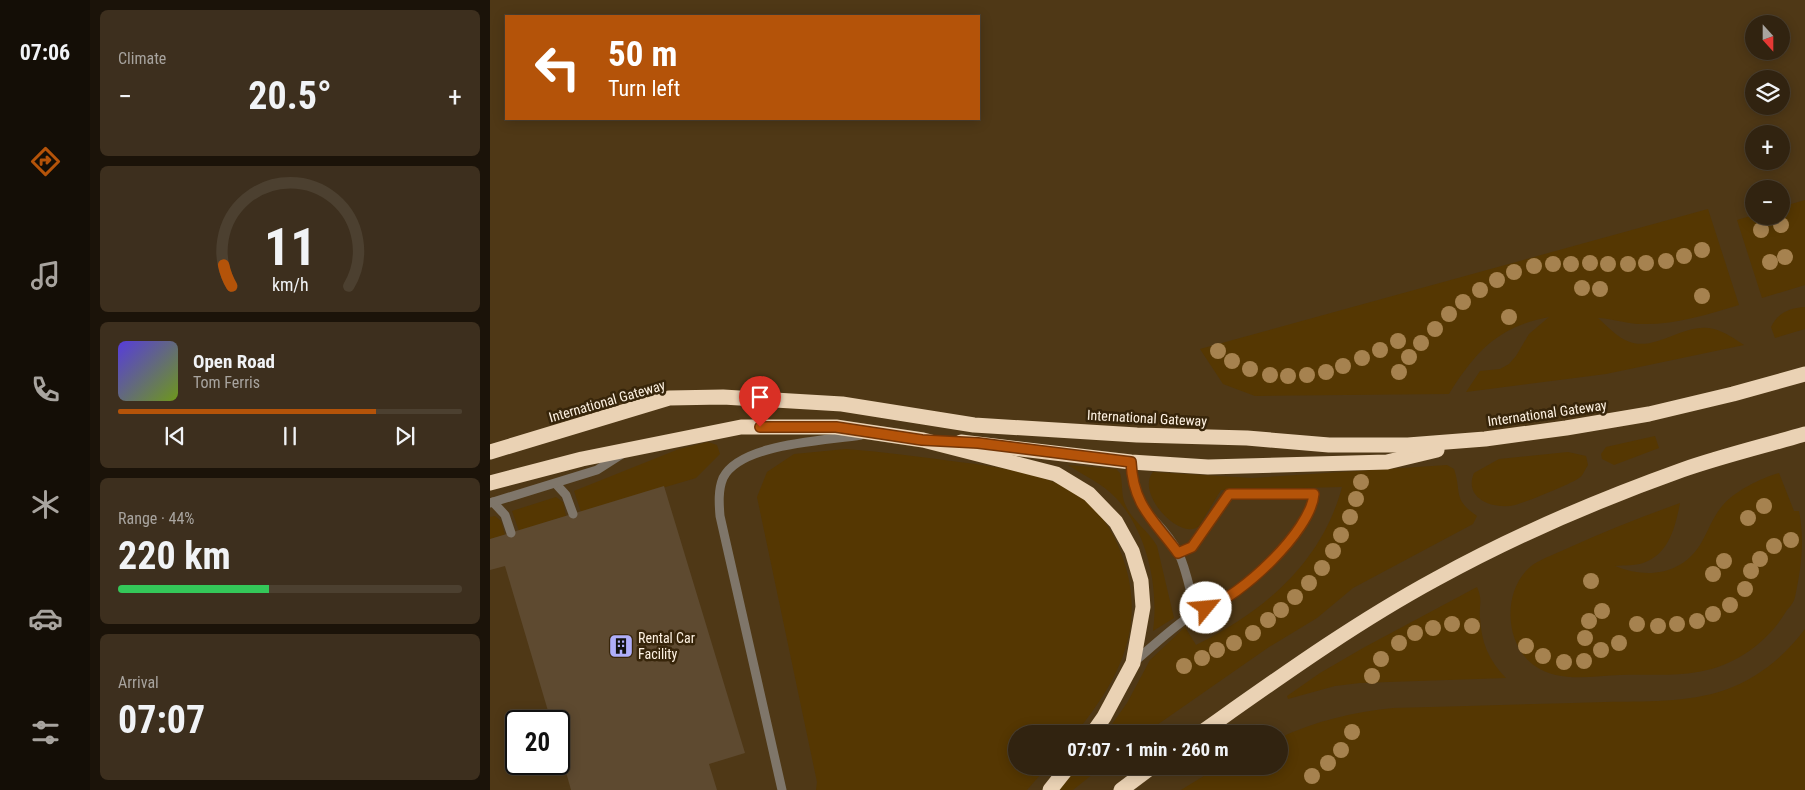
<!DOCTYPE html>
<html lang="en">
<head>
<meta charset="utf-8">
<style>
	body { margin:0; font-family:"Roboto Condensed",sans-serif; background:#3d2f1e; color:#f1f3f6; height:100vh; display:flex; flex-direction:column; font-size:19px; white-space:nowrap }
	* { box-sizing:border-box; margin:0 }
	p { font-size:16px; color:#a8a49f }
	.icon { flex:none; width:28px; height:28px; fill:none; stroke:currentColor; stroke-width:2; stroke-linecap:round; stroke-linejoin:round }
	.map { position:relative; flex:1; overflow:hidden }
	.drawer { display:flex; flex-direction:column; gap:10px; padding:10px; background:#1b1309; width:400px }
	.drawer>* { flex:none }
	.guide { position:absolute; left:15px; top:15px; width:475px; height:105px; border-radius:0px; box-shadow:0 2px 12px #0003,0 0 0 1px #4c4030; background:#b45309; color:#fff; overflow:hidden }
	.needle { width:32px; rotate:159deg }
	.tools { position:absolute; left:1255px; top:15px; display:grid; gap:10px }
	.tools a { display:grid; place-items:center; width:45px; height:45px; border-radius:50%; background:#312310; box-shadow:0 2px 12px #0003,0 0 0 1px #4c4030; font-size:25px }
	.speed { position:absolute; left:15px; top:710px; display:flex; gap:10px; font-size:25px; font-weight:700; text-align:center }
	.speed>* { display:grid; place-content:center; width:65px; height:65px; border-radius:50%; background:#312310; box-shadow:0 2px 12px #0003,0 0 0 1px #4c4030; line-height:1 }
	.speed .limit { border:2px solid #111; border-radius:8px; background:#fff; color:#111 }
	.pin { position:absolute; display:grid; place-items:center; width:42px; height:42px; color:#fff; margin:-51px -21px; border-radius:50% 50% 50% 0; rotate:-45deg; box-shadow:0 0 5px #0007 }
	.pin .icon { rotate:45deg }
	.me { position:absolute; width:55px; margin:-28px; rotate:62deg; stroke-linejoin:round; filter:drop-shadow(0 0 4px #0008) }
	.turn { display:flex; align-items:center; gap:18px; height:105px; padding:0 20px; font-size:22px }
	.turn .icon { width:65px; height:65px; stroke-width:2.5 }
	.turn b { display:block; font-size:35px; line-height:42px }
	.big { font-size:38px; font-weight:700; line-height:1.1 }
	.drawer .card { flex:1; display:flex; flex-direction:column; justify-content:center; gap:8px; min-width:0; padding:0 18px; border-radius:8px; background:#3d2f1e }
	.drawer .dial { align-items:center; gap:0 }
	.dial svg { height:130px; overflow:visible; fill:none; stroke:#4c4030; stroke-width:7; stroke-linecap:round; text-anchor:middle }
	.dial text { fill:#f1f3f6; stroke:none }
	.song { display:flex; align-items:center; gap:15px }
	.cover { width:60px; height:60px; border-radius:8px; background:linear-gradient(135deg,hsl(250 70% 55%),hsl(80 70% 35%)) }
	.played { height:5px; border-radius:2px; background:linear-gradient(90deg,#b45309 75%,#4c4030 75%) }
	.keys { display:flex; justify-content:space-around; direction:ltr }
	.heat { display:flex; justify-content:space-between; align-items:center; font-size:28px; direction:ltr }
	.charge { height:8px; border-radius:4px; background:linear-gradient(90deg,#34c759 44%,#4c4030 0) }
	.trip { position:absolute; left:518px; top:725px; width:280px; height:50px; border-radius:25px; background:#312310; box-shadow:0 2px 12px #0003,0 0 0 1px #4c4030; font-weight:700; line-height:50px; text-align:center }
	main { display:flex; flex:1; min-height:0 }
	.tab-bar { display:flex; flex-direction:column; width:90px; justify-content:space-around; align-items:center; background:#140e06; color:#a8a49f }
	.tab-bar .icon { width:35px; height:35px }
	.tab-bar .active { color:#b45309 }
	.tab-bar b { font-size:22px; color:#f1f3f6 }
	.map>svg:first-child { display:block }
	.built { fill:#4f3816; fill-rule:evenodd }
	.green { fill:#553702 }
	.building { fill:#5e4a30 }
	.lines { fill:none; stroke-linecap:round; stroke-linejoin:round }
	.lane { stroke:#7f766a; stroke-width:9 }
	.highway { stroke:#ead2b4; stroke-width:15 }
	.tree { fill:#a6824f }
	.route-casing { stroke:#753606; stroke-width:12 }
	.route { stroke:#b45309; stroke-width:9 }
	.labels { text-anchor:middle; stroke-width:5; stroke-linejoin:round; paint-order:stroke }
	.street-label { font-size:14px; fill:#fdf1e1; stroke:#37250a }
	.poi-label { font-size:14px; fill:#fdf1e1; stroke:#37250a; text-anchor:start }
</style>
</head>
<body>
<main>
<nav class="tab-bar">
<b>07:06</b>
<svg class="icon active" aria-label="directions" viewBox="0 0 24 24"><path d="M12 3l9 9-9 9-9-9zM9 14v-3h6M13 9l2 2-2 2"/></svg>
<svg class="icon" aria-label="music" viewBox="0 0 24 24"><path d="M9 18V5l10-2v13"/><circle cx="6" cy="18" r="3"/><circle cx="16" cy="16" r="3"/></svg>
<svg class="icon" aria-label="phone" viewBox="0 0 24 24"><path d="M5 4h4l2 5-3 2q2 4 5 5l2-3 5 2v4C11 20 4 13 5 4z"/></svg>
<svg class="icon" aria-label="climate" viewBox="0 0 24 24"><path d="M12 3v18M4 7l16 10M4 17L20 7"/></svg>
<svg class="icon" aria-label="car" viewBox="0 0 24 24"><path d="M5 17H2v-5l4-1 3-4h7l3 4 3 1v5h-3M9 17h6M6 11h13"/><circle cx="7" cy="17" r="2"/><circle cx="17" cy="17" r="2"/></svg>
<svg class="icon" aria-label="filters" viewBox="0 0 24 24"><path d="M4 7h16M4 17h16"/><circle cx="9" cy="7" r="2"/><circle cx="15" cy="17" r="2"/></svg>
</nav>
<section class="drawer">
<div class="card"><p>Climate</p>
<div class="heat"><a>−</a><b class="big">20.5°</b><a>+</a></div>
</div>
<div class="card dial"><svg viewBox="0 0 100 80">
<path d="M14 69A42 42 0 1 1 86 69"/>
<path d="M14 69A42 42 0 0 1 9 56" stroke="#b45309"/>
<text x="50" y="56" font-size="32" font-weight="700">11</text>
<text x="50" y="72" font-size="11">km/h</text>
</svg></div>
<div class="card">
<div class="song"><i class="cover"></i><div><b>Open Road</b><p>Tom Ferris</p></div></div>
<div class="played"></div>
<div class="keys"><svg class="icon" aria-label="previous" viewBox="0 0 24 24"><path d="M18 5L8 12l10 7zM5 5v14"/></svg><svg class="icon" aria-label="pause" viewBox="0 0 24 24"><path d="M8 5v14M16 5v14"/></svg><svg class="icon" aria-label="next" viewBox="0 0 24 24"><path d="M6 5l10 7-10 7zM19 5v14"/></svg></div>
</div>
<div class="card"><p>Range · 44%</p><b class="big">220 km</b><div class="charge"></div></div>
<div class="card"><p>Arrival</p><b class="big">07:07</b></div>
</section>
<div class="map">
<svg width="1315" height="790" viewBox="0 0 1315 790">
	<rect width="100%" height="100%" fill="#412f15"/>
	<path class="built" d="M0 0H1315V790H0ZM16 16H489V119H16ZM1264 24H1291V51H1264ZM1264 79H1291V106H1264ZM1264 134H1291V161H1264ZM1264 189H1291V216H1264ZM26 721H69V764H26ZM526 734H789V766H526Z"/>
	<g class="green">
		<polygon points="1315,200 1315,285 1272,298 1247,220 1264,215 1291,216 1291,207"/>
		<path d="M1218 209 1249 305C1216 315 1185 325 1150 324 1136 324 1121 318 1108 318 1116 325 1125 335 1135 340 1165 355 1193 321 1224 329 1235 332 1245 339 1254 345L1116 374 976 392 990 371 1010 369 1019 364 1026 356 1039 334 1059 317C1008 327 986 351 959 394L765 396 733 384 710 349Z"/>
		<path d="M1315 307V329L1285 338 1281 327C1288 313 1299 308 1315 307Z"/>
		<polygon points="1165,436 1169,448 1124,465 1112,459 1111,454 1116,447"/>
		<polygon points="218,442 227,445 230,454 206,478 91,512 84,491 189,449"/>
		<path d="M356 449C394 452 431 457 469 462 503 466 537 471 569 484 593 494 614 516 625 539 661 615 635 673 585 734H526V766H558L537 790H326L327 782 267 497 277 472 304 454Z"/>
		<path d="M1078 452 1096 456 1098 465C1095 469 1093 476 1089 478 1083 483 1034 503 1025 505 1004 510 973 499 984 473L1009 459Z"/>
		<path d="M578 465 626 469 630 473C633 483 631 495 635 504 642 521 658 530 667 546L684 618 663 631C669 586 657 532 626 498 613 484 593 475 578 465Z"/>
		<path d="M957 465 964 469C972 492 962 499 987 516L983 524 863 588 827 618 779 647 654 734H615L637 703 660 660 695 627 706 645C774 612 832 562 852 487L731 490 709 526C690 542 645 493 663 472L762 478Z"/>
		<path d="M1289 473 1304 511H1309C1315 541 1311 569 1305 597 1304 602 1300 607 1297 610 1280 639 1251 662 1217 670 1190 677 1159 674 1130 675 1103 676 1069 683 1045 666 1014 645 1011 587 1044 564 1054 558 1067 553 1078 548 1115 531 1152 517 1190 503 1185 528 1179 554 1153 563 1144 566 1134 565 1125 566 1156 579 1191 575 1210 545 1218 532 1223 516 1233 505 1245 491 1271 478 1289 473Z"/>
		<polygon points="66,497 73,502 76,516 29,531 22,511"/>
		<polygon points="5,516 11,521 15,535 0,539 0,517"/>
		<path d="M987 587C993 601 989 604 990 618 991 642 999 661 1016 678L870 683 845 686 798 699 797 696 830 673 873 648Z"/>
		<path d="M1315 629V790H691L730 766H789V738C826 721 863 712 903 708 973 706 1044 704 1115 702 1154 701 1198 703 1235 690 1268 678 1294 657 1315 629Z"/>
		<polygon points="588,766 613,766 583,790 567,790"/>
	</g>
	<polygon class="building" points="174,486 255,753 219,764 227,790 81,790 69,747 69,721 61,721 15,566 0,570 0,539"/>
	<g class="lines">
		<g class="lane">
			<path d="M641 462C643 516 668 514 688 552 697 570 700 593 706 612"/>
			<polyline points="66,484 76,495 83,514"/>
			<polyline points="3,502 15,515 21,533"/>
			<polyline points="0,503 107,470 132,454"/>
			<path d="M644 662C660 649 690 620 707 612 713 608 722 608 728 604 759 586 821 531 824 495L739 494 702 547 688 553"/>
			<path d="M292 790 230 516C229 504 228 490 233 478 250 443 336 441 371 435"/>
		</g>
		<g class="highway">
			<polyline points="471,442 641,462 718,467 897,462 947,450"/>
			<polyline points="0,452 179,398 233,397 352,404 484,425 647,435 757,438 839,445 918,445 995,439 1076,428 1159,414 1243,394 1315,374"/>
			<polyline points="0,483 92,459 251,427 346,427 386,433 433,440 566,474 599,494 626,522 642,551 651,581 653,607 643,663 614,717 602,734"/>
			<path d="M709 734C787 679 863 624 946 579 1024 536 1108 500 1192 470 1232 456 1274 446 1315 434"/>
			<polyline points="560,790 579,766"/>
			<polyline points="631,790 663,766"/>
		</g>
	</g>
	<g class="tree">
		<circle cx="1291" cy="225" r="8"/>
		<circle cx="1271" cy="230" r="8"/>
		<circle cx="1212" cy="250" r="8"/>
		<circle cx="1194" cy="256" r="8"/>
		<circle cx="1295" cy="257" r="8"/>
		<circle cx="1176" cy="261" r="8"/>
		<circle cx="1280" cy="262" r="8"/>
		<circle cx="1100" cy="263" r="8"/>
		<circle cx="1156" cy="263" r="8"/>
		<circle cx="1063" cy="264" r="8"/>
		<circle cx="1081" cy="264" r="8"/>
		<circle cx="1118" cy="264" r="8"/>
		<circle cx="1138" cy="264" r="8"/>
		<circle cx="1044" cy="266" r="8"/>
		<circle cx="1024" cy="272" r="8"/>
		<circle cx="1007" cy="280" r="8"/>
		<circle cx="1092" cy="288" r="8"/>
		<circle cx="1110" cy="289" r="8"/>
		<circle cx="990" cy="290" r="8"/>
		<circle cx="1212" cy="296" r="8"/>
		<circle cx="973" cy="302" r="8"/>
		<circle cx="959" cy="314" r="8"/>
		<circle cx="1019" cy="317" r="8"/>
		<circle cx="945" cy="329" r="8"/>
		<circle cx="908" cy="341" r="8"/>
		<circle cx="931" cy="343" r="8"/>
		<circle cx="890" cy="350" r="8"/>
		<circle cx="728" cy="351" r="8"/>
		<circle cx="919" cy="357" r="8"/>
		<circle cx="872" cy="358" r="8"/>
		<circle cx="742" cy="361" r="8"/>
		<circle cx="853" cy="366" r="8"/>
		<circle cx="760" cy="369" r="8"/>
		<circle cx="836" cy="372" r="8"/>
		<circle cx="909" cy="372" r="8"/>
		<circle cx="780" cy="375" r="8"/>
		<circle cx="817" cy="375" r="8"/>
		<circle cx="798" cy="376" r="8"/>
		<circle cx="871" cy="482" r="8"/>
		<circle cx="866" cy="499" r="8"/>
		<circle cx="1274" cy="506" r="8"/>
		<circle cx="860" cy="517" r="8"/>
		<circle cx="1258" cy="518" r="8"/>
		<circle cx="851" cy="535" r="8"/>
		<circle cx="1301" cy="540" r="8"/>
		<circle cx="1284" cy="546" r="8"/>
		<circle cx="843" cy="551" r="8"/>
		<circle cx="1270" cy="559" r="8"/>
		<circle cx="1234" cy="561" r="8"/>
		<circle cx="832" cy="568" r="8"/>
		<circle cx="1261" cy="571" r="8"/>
		<circle cx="1223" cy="574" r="8"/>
		<circle cx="1101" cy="581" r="8"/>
		<circle cx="819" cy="583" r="8"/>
		<circle cx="1255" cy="589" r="8"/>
		<circle cx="805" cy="597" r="8"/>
		<circle cx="1240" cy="605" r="8"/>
		<circle cx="791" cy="610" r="8"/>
		<circle cx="1112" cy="611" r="8"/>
		<circle cx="1223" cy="614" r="8"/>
		<circle cx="778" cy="620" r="8"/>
		<circle cx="1099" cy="621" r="8"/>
		<circle cx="1207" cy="621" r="8"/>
		<circle cx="962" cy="624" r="8"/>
		<circle cx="1147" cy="624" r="8"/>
		<circle cx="1187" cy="624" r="8"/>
		<circle cx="982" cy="626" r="8"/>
		<circle cx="1168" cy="626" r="8"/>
		<circle cx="943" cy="628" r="8"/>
		<circle cx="763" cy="633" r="8"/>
		<circle cx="925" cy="633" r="8"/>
		<circle cx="1095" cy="638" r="8"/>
		<circle cx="744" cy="643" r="8"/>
		<circle cx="909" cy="643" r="8"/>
		<circle cx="1129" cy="643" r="8"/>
		<circle cx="1036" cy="646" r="8"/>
		<circle cx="727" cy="650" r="8"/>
		<circle cx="1111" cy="650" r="8"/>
		<circle cx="1053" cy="656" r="8"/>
		<circle cx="712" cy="658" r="8"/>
		<circle cx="891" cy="659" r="8"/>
		<circle cx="1094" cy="661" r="8"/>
		<circle cx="1074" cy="662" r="8"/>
		<circle cx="694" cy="666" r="8"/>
		<circle cx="882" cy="676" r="8"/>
		<circle cx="862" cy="732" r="8"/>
		<circle cx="851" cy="750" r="8"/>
		<circle cx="838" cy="763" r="8"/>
		<circle cx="822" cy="776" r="8"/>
	</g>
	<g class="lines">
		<defs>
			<path id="route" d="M270 427H346L432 440 488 443 641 462C643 506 664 520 688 553L702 547 739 494H824C821 531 750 597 716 608"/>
		</defs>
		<use href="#route" class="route-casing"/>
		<use href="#route" class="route"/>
	</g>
	<defs>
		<symbol id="building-square" viewBox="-11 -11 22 22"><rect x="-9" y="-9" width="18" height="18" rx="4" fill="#afaefa" stroke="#37250a"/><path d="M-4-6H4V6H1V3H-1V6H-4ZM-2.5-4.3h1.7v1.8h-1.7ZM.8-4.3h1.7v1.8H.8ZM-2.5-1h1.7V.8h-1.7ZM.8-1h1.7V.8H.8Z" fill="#111"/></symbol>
	</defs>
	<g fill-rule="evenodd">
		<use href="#building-square" x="117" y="632" width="28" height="28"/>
	</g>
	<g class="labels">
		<g class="street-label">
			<text transform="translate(117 401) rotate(-16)" y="5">International Gateway</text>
			<text transform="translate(1057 413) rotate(-8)" y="5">International Gateway</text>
			<text transform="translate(657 418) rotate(3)" y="5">International Gateway</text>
		</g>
		<g class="poi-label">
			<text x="148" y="643">Rental Car<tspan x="148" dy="16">Facility</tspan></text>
		</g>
	</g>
</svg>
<div class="tools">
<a><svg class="needle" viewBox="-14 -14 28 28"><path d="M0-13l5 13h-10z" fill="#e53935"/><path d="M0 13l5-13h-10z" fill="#a8a49f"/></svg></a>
<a><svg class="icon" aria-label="layers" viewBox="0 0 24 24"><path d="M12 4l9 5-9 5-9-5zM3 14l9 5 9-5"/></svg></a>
<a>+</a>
<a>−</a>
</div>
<div class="speed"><div class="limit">20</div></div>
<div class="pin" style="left:270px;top:427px;background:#d93025"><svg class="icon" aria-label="arrive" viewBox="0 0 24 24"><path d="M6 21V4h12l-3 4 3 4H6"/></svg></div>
<svg class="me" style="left:716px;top:608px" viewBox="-20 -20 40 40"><circle r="19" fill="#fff"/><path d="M0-13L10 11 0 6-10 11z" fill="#b45309"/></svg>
<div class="trip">07:07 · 1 min · 260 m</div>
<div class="guide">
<div class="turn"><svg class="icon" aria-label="left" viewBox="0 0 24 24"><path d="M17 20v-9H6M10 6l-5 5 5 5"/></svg><div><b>50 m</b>Turn left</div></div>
</div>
</div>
</main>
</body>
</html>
